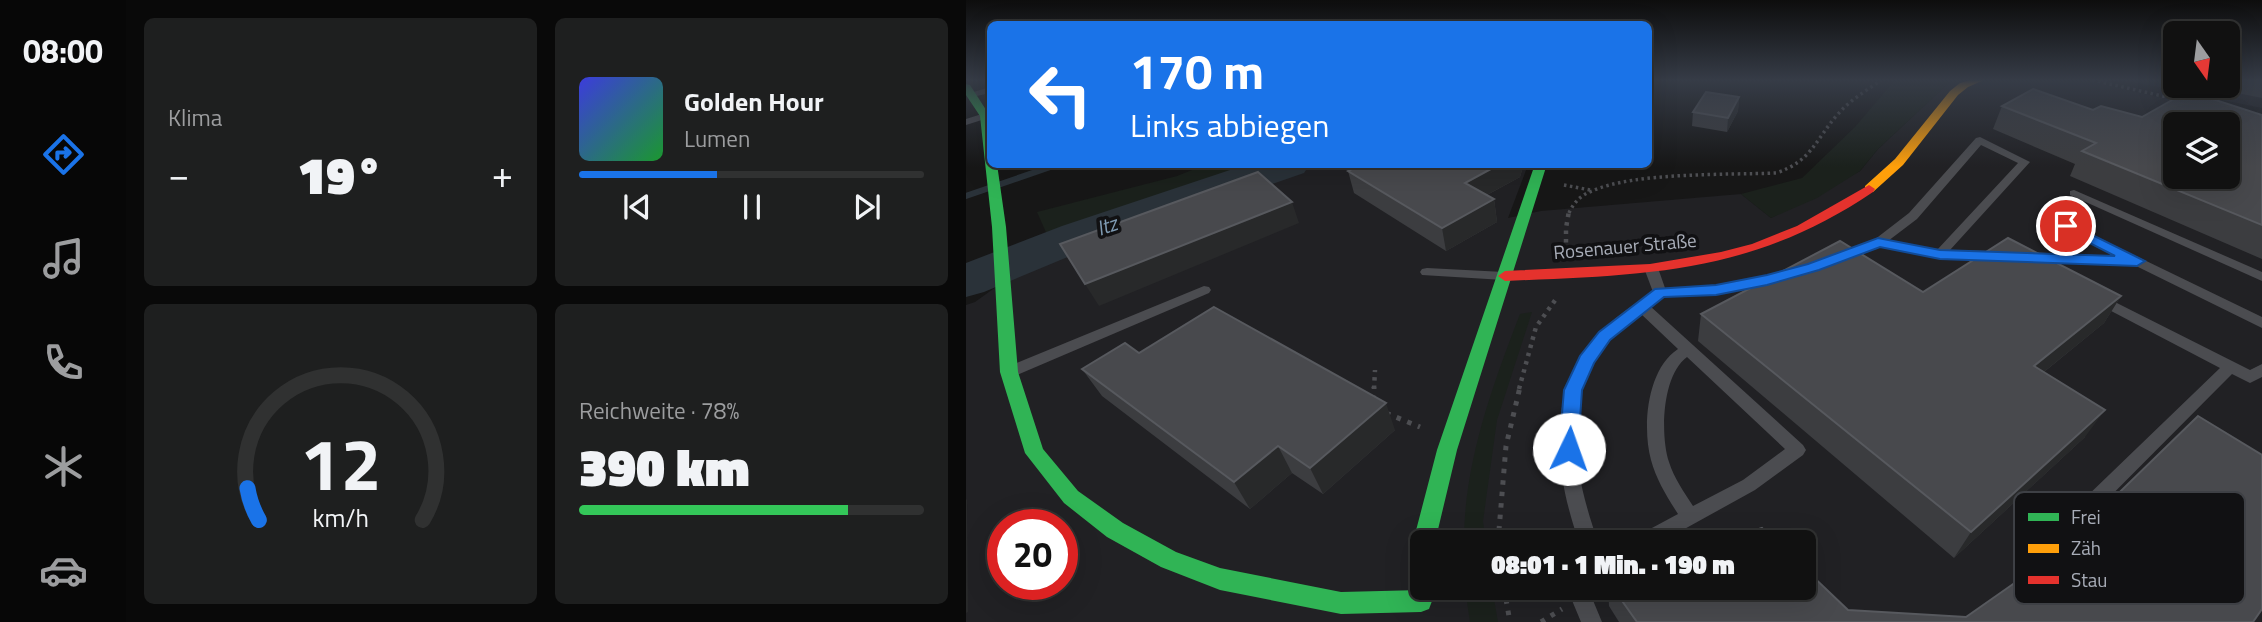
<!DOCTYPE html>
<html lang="de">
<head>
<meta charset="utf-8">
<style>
	body { margin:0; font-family:"Titillium Web",sans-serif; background:#1e1f1f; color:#f1f3f6; height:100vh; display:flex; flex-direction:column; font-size:26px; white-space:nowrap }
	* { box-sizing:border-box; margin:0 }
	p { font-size:23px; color:#9c9d9f }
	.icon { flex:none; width:38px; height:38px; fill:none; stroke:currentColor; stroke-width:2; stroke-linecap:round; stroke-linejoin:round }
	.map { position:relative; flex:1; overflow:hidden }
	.panel { display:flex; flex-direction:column; gap:18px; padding:18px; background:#090909; width:840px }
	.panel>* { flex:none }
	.hud { position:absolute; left:21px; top:21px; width:665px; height:147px; border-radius:10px; box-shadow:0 7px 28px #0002,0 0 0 2px #303131; background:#1a73e8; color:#fff; overflow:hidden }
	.needle { width:46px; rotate:166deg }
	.tools { position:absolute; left:1197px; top:21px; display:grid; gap:14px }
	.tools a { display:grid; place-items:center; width:77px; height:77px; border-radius:10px; background:#111; box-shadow:0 7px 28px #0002,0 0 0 2px #303131; font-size:35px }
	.speed { position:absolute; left:21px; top:509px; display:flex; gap:14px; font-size:35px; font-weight:700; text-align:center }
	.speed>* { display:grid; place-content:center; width:91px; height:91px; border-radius:50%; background:#111; box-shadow:0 7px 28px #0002,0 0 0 2px #303131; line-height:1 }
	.speed .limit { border:10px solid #d22; background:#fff; color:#111 }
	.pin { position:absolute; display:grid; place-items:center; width:60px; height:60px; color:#fff; margin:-30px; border:4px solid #fff; border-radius:50%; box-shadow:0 2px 7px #0007 }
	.me { position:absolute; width:77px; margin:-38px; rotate:3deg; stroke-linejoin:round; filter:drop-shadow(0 0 5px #0008) }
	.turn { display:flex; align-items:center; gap:24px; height:147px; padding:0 28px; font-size:32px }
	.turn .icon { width:91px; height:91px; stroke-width:2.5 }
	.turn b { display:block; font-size:49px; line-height:60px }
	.big { font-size:52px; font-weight:800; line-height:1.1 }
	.panel .widget { flex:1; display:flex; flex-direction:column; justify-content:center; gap:10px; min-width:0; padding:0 24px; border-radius:10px; background:#1e1f1f }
	.panel .dial { align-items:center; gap:0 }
	.dial svg { height:182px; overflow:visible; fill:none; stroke:#303131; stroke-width:7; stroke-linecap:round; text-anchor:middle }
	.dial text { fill:#f1f3f6; stroke:none }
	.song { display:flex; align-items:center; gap:21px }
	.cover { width:84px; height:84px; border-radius:10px; background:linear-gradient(135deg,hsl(240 70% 55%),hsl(130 70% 35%)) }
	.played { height:7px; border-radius:4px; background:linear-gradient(90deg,#1a73e8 40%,#303131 40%) }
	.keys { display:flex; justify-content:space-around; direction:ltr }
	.heat { display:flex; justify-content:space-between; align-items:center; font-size:38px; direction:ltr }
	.charge { height:10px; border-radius:5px; background:linear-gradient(90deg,#34c759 78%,#303131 0) }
	.panel .tiles { flex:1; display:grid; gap:18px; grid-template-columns:repeat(2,1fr) }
	.trip { position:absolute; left:444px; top:530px; width:406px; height:70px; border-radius:10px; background:#111; box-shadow:0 7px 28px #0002,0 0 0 2px #303131; font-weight:800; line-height:70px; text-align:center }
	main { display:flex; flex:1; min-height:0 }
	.menu { display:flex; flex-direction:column; width:126px; justify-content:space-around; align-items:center; background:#070707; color:#9c9d9f }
	.menu .icon { width:49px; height:49px }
	.menu .active { color:#1a73e8 }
	.menu b { font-size:32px; color:#f1f3f6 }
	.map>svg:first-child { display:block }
	.built { fill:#212124; fill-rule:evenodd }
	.green { fill:#1b211c }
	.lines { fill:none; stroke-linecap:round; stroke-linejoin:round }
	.stream { stroke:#2a3239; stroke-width:6 }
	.river { fill:#2a3239; fill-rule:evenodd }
	.path-far2 { stroke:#4d4e52; stroke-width:3.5; stroke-dasharray:2.5 3.5; stroke-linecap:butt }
	.path-far1 { stroke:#4d4e52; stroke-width:4.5; stroke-dasharray:3.5 5; stroke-linecap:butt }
	.path { stroke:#4d4e52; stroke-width:5; stroke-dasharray:4.5 7; stroke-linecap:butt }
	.lane { fill:#4b4c50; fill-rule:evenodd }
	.fast { fill:#30b455; fill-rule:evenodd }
	.slow { fill:#ff9f0a; fill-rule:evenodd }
	.jam { fill:#e5322d; fill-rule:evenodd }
	.wall { fill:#3c3d40 }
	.shaded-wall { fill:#28292a }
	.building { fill:#48494d; stroke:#57595e; stroke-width:2; fill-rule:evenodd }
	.route { fill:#1a73e8; stroke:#114b97; stroke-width:2 }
	.labels { text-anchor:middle; stroke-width:7; stroke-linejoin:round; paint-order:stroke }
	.street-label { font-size:19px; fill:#a8adb8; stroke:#111113 }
	.water-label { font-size:21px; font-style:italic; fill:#7f9bb3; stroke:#111113 }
	.key { fill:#111113; stroke:#3e4045; stroke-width:2 }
	.key-label { font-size:19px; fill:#a8adb8 }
</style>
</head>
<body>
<main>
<nav class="menu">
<b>08:00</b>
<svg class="icon active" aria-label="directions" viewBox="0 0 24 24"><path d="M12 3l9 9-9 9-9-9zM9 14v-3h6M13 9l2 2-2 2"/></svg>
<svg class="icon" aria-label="music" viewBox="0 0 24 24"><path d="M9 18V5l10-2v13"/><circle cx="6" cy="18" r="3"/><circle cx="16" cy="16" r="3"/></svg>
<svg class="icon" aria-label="phone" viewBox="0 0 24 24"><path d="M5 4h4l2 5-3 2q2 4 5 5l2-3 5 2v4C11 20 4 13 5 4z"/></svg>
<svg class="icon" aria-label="climate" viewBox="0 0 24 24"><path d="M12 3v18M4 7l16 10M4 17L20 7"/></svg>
<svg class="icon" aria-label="car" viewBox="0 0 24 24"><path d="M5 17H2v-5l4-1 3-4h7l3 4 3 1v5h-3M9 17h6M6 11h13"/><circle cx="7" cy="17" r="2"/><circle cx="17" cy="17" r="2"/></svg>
</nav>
<section class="panel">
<div class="tiles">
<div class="widget"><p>Klima</p>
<div class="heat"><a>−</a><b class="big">19°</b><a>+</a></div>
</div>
<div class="widget">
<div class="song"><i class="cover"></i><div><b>Golden Hour</b><p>Lumen</p></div></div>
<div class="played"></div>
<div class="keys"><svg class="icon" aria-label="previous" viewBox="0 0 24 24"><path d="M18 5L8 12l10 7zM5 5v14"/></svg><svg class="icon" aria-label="pause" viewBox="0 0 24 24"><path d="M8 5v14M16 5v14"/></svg><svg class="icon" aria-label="next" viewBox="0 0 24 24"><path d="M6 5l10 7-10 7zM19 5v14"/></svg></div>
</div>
<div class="widget dial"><svg viewBox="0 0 100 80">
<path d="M14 69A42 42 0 1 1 86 69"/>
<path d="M14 69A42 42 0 0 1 9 55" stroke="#1a73e8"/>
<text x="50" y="56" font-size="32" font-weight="700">12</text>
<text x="50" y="72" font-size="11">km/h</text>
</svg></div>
<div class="widget"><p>Reichweite · 78%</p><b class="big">390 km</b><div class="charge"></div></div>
</div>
</section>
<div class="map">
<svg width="1296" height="622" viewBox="0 0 1296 622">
	<rect width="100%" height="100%" fill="#171717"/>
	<g class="built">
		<path d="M986 80H1118L1296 121V622H0V305L9 302 82 250 304 165H562L542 218 575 211 775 194 805 218 894 171 912 149ZM1209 124H1262V177H1209ZM37 525H96V584H37ZM457 542H838V588H457Z"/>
		<polygon points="1157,80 1209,80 1209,86 1262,86 1296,80 1296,108"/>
	</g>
	<g class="green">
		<polygon points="929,80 986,80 912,149 894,171 851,198 805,218 775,194 836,178 889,127"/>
		<polygon points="241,164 285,165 83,239 71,212 211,176"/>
		<path d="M566 312 531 420 517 521 520 542H498C498 463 526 387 554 314Z"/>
		<polygon points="499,588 526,588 532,622 504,622"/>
	</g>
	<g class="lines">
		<polyline class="stream" points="0,196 93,164"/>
		<polygon class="river" points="282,164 344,164 338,173 128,246 18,292 0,297 0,263 96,226"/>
		<g class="path-far2">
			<polyline points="1126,80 1214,100"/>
			<polyline points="598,185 624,190"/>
			<path d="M603 213C608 202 615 195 626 191 668 172 762 175 810 173 846 161 849 140 872 114 884 100 900 91 915 80"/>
		</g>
		<g class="path-far1">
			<polyline points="600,251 600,228 603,211"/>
			<polyline points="408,389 409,370"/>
			<polyline points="553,389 570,327 590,299"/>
		</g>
		<g class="path">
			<polyline points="407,400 408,387"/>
			<polyline points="420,413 454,427"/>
			<polyline points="532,542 540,446 554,387"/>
			<polyline points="538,588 544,622"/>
			<polyline points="575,622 596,609"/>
		</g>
		<g class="lane">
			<polygon points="24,87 24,93 6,97 1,94"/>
			<polygon points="19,113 22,114 22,118 0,125 0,119"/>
			<path d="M1014 137 1064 162 984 250 1032 251 1037 252 1038 255 1037 258H974L913 247 880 260H870L869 257 870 254 908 240 943 213 1010 138ZM1015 145 1052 163 971 250 922 241 951 219Z"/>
			<polygon points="1108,190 1296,272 1296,281 1104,195 1104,191"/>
			<polygon points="1077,211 1296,317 1296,328 1166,264 1056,259 1055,256 1056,253 1061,252 1151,256 1073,218 1073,212"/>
			<path d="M685 264 692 268 699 288 750 286 816 272 821 273 823 276 816 280 750 294 697 297 684 306 837 445 840 450 837 455 789 490 695 542H669L671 536 712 514C701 497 690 479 685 460 676 427 681 369 712 349L674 313C592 376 601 453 632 542H613C591 479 579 404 622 347 639 324 663 307 687 292L678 268ZM721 357 819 449 777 480 727 506C718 492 708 478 703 462 694 435 696 375 721 357Z"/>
			<polygon points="461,268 538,272 545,276 538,280 456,275 454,272 456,269"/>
			<polygon points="238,286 243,287 245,290 243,293 51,375 41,375 38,371 41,367"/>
			<polygon points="1133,294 1284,370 1296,364 1296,377 1284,383 1266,374 1075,566 1068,569 1061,566 1058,560 1061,554 1254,368 1128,302 1126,299 1128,296"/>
			<polygon points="609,588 630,588 626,598 636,622 615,622 605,598"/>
		</g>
		<g class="fast">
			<polygon points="0,84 4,85 24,116 24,164 31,164 40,227 52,372 77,449 112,491 157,523 210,552 254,568 375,592 455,590 463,593 466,601 463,609 455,612 375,614 254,590 195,567 141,537 98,503 59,453 34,372 26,227 14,116 0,95"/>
			<polygon points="569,164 581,164 491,450 469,542 457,542 457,551 450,549 447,542 471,450"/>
		</g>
		<polygon class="slow" points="1004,80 1018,80 1002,87 992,95 937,165 907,192 899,192 899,186 929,159 984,91 994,83"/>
		<path class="jam" d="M903 185 909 189 907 192C786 274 680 275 539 281L532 276 539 271 684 264 755 252 786 244 831 226Z"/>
	</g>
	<g class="wall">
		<polygon points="1262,80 1296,80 1296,98 1237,86 1262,86"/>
		<polygon points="773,97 772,111 761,132 726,126 727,112"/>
		<polygon points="1036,106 1127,110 1176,117 1296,115 1296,259 1104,176 1109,164 1027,129"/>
		<polygon points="395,164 556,164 556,170 554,177 521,195 528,199 531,222 480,251 388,193 382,171"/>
		<polygon points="609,164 660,164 629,166"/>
		<polygon points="957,292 1155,296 1138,323 1078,372 1119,437 988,558 732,341 735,314"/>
		<polygon points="173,353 429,430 357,494 326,473 284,509 136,396 116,369"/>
		<polygon points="642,588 838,588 882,610 1000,617 1287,622 653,622 643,606"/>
	</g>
	<g class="shaded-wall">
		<polygon points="773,97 772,111 761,132 762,118"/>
		<polygon points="534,164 556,164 556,170 554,177 502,205 499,183"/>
		<polygon points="528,199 531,222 480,251 476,228"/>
		<polygon points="326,202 333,223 133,306 119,284"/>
		<polygon points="1155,296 1138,323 1052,393 1068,366"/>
		<polygon points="420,403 429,430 357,494 344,468"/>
		<polygon points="1139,410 1119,437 988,558 1005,532"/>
		<polygon points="312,446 326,473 284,509 268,482"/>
		<polygon points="0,499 1,500 2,612 0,613"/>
	</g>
	<g class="building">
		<path d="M1067 89 1127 110 1135 106 1176 117 1222 91 1296 115V225L1116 151 1130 143 1036 106ZM1209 124H1262V177H1209Z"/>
		<polygon points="740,92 773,97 762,118 727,112"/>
		<polygon points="395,164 534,164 499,183 528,199 476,228 382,171"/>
		<polygon points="292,172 326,202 119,284 94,244"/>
		<polygon points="1042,238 1155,296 1068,366 1139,410 1005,532 735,314 874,241 957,292"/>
		<polygon points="248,307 420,403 344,468 312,446 268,482 116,369 159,343 173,353"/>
		<polygon points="1232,416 1296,455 1296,609 1287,622 671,622 647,588 838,588 838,568 882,610 1000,617 1090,554"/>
		<polygon points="796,528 811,542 755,542"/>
	</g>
	<linearGradient id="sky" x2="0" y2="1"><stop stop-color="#0d0d0d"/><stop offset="0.48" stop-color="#363c47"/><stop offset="1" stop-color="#363c47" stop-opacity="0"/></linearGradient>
	<rect width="1296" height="167" fill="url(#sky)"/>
	<polygon class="route" points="1100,222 1179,261 1171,266 974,259 914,247 853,270 801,285 750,295 698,297 644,340 628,363 616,390 612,449 609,454 603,456 596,454 593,449 598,390 614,356 633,332 689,289 750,285 801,275 842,264 912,238 974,250 1149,256 1096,229 1096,224"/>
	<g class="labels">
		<g class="street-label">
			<text transform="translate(659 246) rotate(-5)" y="7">Rosenauer Straße</text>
		</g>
		<g class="water-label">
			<text transform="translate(141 226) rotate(-19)" y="7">Itz</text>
		</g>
	</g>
	<rect x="1048" y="492" width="231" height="112" rx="10" class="key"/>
	<rect x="1062" y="513" width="31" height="8" fill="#30b455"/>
	<rect x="1062" y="544" width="31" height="9" fill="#ff9f0a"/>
	<rect x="1062" y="576" width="31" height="8" fill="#e5322d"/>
	<g class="key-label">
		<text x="1105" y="524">Frei</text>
		<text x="1105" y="555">Zäh</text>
		<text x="1105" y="587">Stau</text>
	</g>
</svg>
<div class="tools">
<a><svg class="needle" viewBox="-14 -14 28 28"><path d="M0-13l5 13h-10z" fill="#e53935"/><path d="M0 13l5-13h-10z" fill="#9c9d9f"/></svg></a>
<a><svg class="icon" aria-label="layers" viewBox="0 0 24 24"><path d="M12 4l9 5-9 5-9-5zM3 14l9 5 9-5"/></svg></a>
</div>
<div class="speed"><div class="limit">20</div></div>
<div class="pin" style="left:1100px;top:226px;background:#d93025"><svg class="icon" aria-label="arrive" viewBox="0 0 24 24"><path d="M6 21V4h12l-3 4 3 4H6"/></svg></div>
<svg class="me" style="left:603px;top:449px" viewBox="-20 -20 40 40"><circle r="19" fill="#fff"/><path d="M0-13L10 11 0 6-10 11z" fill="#1a73e8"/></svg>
<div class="trip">08:01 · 1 Min. · 190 m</div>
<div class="hud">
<div class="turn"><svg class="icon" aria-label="left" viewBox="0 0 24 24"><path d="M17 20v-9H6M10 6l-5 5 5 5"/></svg><div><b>170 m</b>Links abbiegen</div></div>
</div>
</div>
</main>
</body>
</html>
